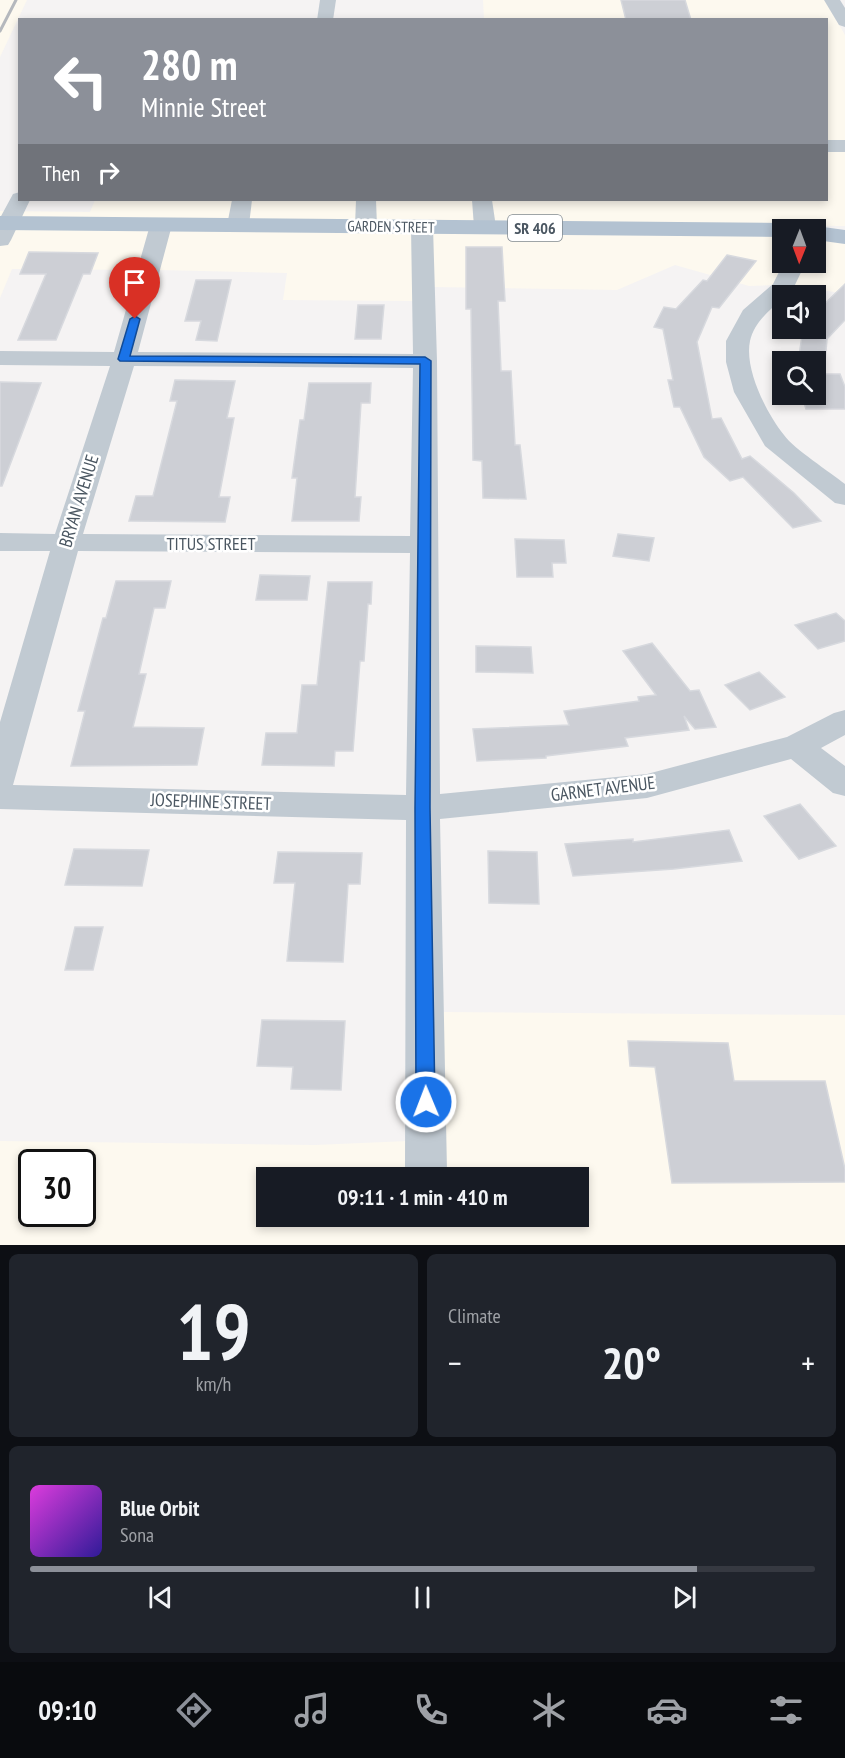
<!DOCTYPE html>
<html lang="en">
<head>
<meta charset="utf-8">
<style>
	body { margin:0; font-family:"PT Sans Narrow",sans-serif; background:#20242c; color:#f1f3f6; height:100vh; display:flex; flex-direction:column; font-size:22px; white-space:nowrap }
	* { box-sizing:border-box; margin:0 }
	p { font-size:20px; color:#9ea1a6 }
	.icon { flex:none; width:33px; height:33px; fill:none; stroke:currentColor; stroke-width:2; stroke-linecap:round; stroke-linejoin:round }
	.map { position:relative; height:1245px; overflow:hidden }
	.sheet { display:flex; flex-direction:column; gap:9px; padding:9px; background:#0d0f14; flex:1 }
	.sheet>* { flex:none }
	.guide { position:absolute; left:18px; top:18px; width:810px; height:183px; border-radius:0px; box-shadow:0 3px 9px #0003; background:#8c9099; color:#fff; overflow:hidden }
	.needle { width:39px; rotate:181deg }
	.tools { position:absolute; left:772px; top:219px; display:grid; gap:12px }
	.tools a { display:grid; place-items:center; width:54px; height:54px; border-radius:0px; background:#171b24; box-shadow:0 3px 9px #0003; font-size:30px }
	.speed { position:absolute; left:18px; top:1149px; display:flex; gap:12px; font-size:30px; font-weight:700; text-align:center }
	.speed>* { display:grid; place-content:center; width:78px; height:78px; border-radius:50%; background:#171b24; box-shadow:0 3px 9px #0003; line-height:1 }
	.speed .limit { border:3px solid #111; border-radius:9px; background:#fff; color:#111 }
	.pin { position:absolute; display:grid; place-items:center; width:51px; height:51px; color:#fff; margin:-62px -26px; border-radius:50% 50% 50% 0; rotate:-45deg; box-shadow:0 0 6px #0007 }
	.pin .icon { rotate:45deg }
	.me { position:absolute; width:66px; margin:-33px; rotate:359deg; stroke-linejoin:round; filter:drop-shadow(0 0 4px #0008) }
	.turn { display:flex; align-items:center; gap:21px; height:126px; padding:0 24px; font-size:27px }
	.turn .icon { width:78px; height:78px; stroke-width:2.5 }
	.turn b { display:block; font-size:42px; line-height:51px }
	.then { display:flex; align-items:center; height:57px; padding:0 24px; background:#0003; gap:12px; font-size:22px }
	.big { font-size:45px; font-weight:700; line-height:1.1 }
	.sheet .tile { flex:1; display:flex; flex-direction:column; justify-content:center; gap:9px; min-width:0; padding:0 21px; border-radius:9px; background:#20242c }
	.sheet .dial { align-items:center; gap:0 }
	.dial b { font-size:78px; line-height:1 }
	.song { display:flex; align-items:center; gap:18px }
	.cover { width:72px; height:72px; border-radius:9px; background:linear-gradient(135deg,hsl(300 70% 55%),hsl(250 70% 35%)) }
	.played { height:6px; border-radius:3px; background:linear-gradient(90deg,#8c9099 85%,#363941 85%) }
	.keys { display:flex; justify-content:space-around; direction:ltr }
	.heat { display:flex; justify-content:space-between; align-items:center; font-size:33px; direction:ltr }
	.sheet .tiles { flex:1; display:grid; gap:9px; grid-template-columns:1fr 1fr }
	.tile:last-child { grid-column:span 2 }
	.trip { position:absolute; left:256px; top:1167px; width:333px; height:60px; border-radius:0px; background:#171b24; box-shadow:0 3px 9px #0003; font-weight:700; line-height:60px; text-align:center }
	.menu { display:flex; height:96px; justify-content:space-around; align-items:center; background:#090b0e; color:#9ea1a6 }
	.menu .icon { width:42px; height:42px }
	.menu .selected { color:#8c9099 }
	.menu b { font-size:27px; color:#f1f3f6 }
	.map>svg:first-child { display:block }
	.commercial { fill:#fdf9ef; fill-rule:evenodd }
	.building { fill:#cdcfd5; stroke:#d7d9de; stroke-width:1.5 }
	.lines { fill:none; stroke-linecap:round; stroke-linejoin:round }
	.minor { fill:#c1cad2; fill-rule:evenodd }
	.major { fill:#b3c2d1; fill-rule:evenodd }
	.rail { stroke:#b5b8bd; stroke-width:3 }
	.route { fill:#1a73e8; stroke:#114b97; stroke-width:1.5 }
	.labels { text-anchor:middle; stroke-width:5; stroke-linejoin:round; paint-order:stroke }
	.far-street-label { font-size:15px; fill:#4a5661; stroke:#fff }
	.shield { fill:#fff; stroke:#808990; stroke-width:1.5 }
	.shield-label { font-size:16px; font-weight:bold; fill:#4a5661 }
	.street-label { font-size:18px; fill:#4a5661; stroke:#fff }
</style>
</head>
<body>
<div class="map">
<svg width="845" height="1245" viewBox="0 0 845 1245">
	<rect width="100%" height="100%" fill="#f5f3f3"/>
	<g class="commercial">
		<polygon points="0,0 27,0 0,57"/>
		<polygon points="483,0 825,0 845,35 845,142 827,142 826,20 484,19"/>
		<polygon points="827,150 845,150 845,226 493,223 490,200 826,200"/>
		<polygon points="95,200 233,200 230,220 0,219 0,211 90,212"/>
		<polygon points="250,200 357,200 357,222 247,220"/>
		<polygon points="375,200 473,200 476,223 375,222"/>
		<polygon points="0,228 151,229 139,270 12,269 0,298"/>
		<polygon points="169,229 413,232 414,301 283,300 287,273 158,270"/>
		<polygon points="431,232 783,235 783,262 786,263 774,285 749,286 675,265 617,290 433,287"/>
		<polygon points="816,238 845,242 845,294 795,285 805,263 816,262"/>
		<path d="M441 1012 845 1015V1245H0V1141L315 1145 408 1141V1177L267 1178V1216H579V1178L444 1177ZM32 1162H82V1214H32Z"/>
	</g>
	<g class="building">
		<polygon points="621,0 685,0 691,20 626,20"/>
		<polygon points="466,247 502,247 505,301 498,301 501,371 511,371 515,445 520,445 526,499 483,498 482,461 473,460 471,309 466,309"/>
		<polygon points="29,252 98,253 90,274 83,274 56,340 18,340 46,274 20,274"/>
		<polygon points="727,255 756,261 719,308 712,307 697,342 712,419 721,418 742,459 750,456 794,493 821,521 793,528 743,477 730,481 704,457 680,407 674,407 668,380 673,380 663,329 654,327 664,307 676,309 703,280 707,281"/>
		<polygon points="196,280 231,280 217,341 196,340 201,321 185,321"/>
		<polygon points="845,284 845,320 827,339 824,374 840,374 845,387 845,409 806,409 801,394 816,394 816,362 798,362 802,336 816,338 816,312"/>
		<polygon points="358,305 384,305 381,339 355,339"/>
		<polygon points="175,380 235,381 227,418 234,418 219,497 230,497 225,522 129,521 136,496 153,496 177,401 170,401"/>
		<polygon points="0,382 41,383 2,486 0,486"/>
		<polygon points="309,383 371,383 370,403 361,403 355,497 361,497 359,521 292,521 297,478 292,478 297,441 300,420 304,420"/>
		<polygon points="618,534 654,538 649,561 613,556"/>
		<polygon points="515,539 564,540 566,563 552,563 553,577 517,577"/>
		<polygon points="260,575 310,576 307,600 256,600"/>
		<polygon points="116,581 171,581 165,608 154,608 139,674 146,674 133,727 204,728 197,765 71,766 85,711 78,711 103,618 106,618"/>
		<polygon points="328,582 372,582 371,604 368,604 364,661 360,661 353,751 335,751 334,766 262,765 266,733 297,733 302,685 317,685"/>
		<polygon points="836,613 845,621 845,641 818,649 795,625"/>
		<polygon points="652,643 690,691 699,690 716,727 695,729 684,716 689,730 625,738 628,746 546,756 546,758 477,761 473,729 569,725 564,711 639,701 638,697 656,695 623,651"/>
		<polygon points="476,646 531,647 533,673 476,672"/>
		<polygon points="759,672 785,697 750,710 725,685"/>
		<polygon points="800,804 836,846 799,859 764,816"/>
		<polygon points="729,830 742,861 674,869 573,876 565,844 633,839 633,842"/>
		<polygon points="74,849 149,850 142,886 65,885"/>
		<polygon points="488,851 537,852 539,904 489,903"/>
		<polygon points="278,852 362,853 360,884 348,884 343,962 287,961 295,883 274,883"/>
		<polygon points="75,927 103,927 93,970 65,970"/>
		<polygon points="262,1020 345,1021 341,1090 291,1089 293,1067 257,1066"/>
		<polygon points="628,1041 728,1043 734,1081 825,1081 845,1169 845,1182 672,1183 655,1067 630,1066"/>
	</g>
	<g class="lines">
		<g class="minor">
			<polygon points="320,0 336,0 333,20 317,20"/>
			<polygon points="824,0 840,0 845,8 845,27 839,25"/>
			<rect x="826" y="140" width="19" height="12"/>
			<polygon points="20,192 20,200 30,200 11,240 8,245 0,246 0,218 13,194"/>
			<polygon points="232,200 252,200 249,225 245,229 238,231 231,229 227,225"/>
			<polygon points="356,200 376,200 377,226 373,230 366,232 359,230 355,226"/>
			<polygon points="472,200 492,200 496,227 492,231 485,233 478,231 474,227"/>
			<path d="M161 219 168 221 172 225 138 352 413 354 411 227 415 223 422 221 429 223 433 227 437 361 440 794 647 774 787 737 834 713 845 710V735L821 748 845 766V796L833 793 791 759 647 798 440 819 447 1171 444 1178H408L405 1171 406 820 0 809V722L50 551H0V533L55 534 110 366 0 365V351L114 352 150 225 154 221ZM134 366 413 368 410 536 83 534ZM78 551 410 553 406 795 13 785Z"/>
			<path d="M784 262H806L791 293 783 296V299C769 310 754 323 750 341 744 369 767 414 784 435 794 449 830 472 845 484V505L835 503 765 446 734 392 726 362V341L743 310 773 284Z"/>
		</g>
		<g class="major">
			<polygon points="0,216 783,223 791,225 794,230 783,230 783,237 0,230"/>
			<polygon points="816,226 845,230 845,244 816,240 816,230 807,230"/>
		</g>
		<polyline class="rail" points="0,31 16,0"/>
	</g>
	<polygon class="route" points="135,316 140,319 130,356 425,357 431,361 430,808 435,1102 432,1108 426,1111 419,1108 416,1102 415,808 420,364 120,361 118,359 130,319"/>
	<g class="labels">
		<g class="far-street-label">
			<text transform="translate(391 227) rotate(1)" y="5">GARDEN STREET</text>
		</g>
		<rect class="shield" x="508" y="215" width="54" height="26" rx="4.5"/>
		<g class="shield-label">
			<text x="535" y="234">SR 406</text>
		</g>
		<g class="street-label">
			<text transform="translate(79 501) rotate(-73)" y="6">BRYAN AVENUE</text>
			<text x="211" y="550">TITUS STREET</text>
			<text transform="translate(603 789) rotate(-7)" y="6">GARNET AVENUE</text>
			<text transform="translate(211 802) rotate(2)" y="6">JOSEPHINE STREET</text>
		</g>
	</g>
</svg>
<div class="tools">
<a><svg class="needle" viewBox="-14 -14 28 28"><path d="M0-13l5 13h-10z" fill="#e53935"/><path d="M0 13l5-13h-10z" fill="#9ea1a6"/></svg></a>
<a><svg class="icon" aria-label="sound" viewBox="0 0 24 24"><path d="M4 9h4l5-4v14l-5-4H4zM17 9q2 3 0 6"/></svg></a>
<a><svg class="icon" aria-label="search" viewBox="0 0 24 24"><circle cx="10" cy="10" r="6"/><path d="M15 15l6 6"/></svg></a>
</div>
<div class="speed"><div class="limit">30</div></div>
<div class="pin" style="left:135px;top:319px;background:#d93025"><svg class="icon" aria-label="arrive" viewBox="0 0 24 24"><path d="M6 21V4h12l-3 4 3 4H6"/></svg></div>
<svg class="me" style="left:426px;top:1102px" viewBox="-20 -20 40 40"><circle r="17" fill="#1a73e8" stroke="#fff" stroke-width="3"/><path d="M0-11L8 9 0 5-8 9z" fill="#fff"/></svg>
<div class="trip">09:11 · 1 min · 410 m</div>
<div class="guide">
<div class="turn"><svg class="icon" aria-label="left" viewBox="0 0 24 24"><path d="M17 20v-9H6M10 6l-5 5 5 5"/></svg><div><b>280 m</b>Minnie Street</div></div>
<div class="then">Then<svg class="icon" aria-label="right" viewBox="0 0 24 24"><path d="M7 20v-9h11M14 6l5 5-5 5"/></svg></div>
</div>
</div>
<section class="sheet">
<div class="tiles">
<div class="tile dial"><b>19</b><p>km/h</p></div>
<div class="tile"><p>Climate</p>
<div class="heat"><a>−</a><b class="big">20°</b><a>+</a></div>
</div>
<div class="tile">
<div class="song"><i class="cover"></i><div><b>Blue Orbit</b><p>Sona</p></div></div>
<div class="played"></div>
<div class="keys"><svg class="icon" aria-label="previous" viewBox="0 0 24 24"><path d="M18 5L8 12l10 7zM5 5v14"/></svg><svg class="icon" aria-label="pause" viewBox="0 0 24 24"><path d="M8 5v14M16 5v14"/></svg><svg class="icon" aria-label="next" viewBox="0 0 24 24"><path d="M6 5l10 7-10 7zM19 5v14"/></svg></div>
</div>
</div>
</section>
<nav class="menu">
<b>09:10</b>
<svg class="icon selected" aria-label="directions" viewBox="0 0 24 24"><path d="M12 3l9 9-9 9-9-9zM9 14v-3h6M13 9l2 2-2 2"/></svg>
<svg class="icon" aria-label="music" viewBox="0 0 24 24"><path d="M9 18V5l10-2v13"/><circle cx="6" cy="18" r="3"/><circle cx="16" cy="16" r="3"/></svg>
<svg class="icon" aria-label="phone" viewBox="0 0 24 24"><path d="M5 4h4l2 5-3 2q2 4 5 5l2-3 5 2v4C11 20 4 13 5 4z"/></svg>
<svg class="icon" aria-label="climate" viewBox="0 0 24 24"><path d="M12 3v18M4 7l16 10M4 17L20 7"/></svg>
<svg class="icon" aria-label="car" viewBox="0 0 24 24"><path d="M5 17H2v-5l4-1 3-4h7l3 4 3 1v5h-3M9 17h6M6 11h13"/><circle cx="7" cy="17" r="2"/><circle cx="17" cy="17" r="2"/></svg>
<svg class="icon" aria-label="filters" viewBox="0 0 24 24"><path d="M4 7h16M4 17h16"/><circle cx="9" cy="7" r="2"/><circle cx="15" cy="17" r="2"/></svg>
</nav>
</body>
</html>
